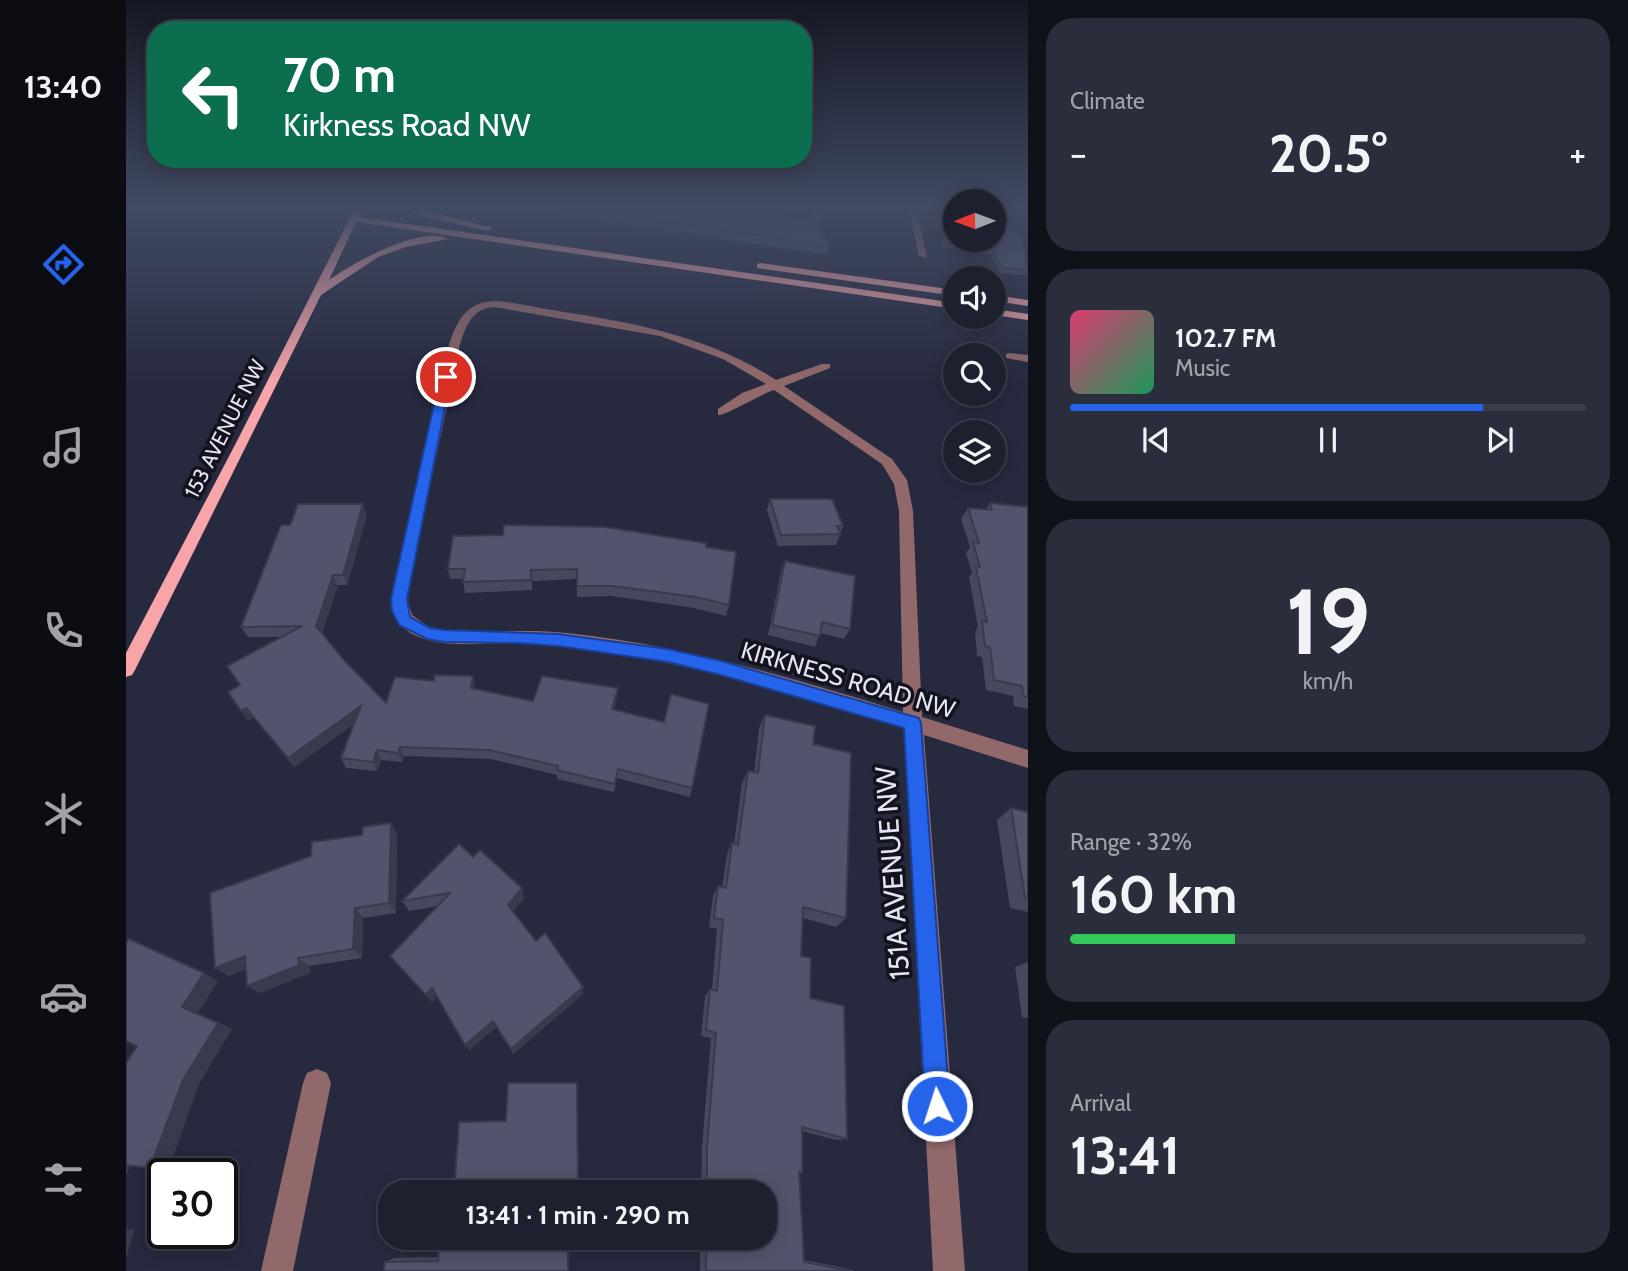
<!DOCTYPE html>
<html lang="en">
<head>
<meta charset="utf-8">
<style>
	body { margin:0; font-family:Cabin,sans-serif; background:#2a2d3b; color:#f1f3f6; height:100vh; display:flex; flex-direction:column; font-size:26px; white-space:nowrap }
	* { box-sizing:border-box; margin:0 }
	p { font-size:23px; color:#a0a3aa }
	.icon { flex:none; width:38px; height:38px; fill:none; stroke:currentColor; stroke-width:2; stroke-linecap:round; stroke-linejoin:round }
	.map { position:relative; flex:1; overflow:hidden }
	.drawer { display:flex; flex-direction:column; gap:18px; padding:18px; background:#10121a; width:600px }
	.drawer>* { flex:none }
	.top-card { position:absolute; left:21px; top:21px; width:665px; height:147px; border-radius:28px; box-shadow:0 4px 18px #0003,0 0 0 2px #3b3e4b; background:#0b6e4f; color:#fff; overflow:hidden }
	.needle { width:46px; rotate:269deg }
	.fabs { position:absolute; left:817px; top:189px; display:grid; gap:14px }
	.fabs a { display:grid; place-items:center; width:63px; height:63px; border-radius:50%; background:#1d202f; box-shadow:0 4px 18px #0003,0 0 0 2px #3b3e4b; font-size:35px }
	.speed { position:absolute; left:21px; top:1158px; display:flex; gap:14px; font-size:35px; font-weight:700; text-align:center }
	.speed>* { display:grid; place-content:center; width:91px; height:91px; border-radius:50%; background:#1d202f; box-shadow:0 4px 18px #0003,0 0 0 2px #3b3e4b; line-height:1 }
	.speed .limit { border:4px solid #111; border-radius:10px; background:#fff; color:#111 }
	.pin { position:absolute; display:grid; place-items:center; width:60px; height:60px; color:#fff; margin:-30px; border:4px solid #fff; border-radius:50%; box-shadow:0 2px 7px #0007 }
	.me { position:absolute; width:77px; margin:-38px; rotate:356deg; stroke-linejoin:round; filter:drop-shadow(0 0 5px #0008) }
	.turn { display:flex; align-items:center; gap:24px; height:147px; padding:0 21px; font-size:32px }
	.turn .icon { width:91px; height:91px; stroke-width:2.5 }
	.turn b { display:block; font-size:49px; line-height:60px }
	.big { font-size:52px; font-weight:800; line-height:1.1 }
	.drawer .card { flex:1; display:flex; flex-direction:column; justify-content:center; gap:10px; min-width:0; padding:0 24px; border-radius:28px; background:#2a2d3b }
	.drawer .dial { align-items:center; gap:0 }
	.dial b { font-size:91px; line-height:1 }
	.song { display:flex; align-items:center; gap:21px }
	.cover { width:84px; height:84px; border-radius:10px; background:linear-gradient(135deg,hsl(340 70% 55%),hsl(150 70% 35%)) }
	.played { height:7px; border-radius:4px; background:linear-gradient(90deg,#2563eb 80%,#3b3e4b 80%) }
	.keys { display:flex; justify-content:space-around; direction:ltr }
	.heat { display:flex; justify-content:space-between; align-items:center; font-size:38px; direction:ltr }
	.charge { height:10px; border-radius:5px; background:linear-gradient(90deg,#34c759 32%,#3b3e4b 0) }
	.trip { position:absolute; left:252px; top:1180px; width:399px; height:70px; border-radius:28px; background:#1d202f; box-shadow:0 4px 18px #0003,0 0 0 2px #3b3e4b; font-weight:800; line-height:70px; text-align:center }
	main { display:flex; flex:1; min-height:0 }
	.tabs { display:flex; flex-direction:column; width:126px; justify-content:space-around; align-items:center; background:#0c0d13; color:#a0a3aa }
	.tabs .icon { width:49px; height:49px }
	.tabs .on { color:#2563eb }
	.tabs b { font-size:32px; color:#f1f3f6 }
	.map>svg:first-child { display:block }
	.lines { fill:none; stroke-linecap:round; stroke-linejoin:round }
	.minor { fill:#91696a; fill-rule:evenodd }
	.major { fill:#f7a5a8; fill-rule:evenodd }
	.wall { fill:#46485d }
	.shaded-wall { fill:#393b4c }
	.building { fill:#51546c; stroke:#393b4c; stroke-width:2 }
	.route { fill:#2563eb; stroke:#184099; stroke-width:2 }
	.labels { text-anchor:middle; stroke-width:7; stroke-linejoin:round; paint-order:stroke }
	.far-street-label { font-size:21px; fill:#e3e5f4; stroke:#12131d }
	.street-label { font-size:24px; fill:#e3e5f4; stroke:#12131d }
	.near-street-label { font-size:28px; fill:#e3e5f4; stroke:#12131d }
</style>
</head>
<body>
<main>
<nav class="tabs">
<b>13:40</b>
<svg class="icon on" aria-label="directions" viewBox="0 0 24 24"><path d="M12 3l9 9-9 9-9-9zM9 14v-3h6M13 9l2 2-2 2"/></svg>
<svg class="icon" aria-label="music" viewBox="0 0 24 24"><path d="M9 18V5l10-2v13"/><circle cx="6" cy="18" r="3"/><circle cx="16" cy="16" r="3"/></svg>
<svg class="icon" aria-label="phone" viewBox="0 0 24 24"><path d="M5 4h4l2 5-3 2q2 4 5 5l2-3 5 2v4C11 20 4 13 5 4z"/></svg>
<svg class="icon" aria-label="climate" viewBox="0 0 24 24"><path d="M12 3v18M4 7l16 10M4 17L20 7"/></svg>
<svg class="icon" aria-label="car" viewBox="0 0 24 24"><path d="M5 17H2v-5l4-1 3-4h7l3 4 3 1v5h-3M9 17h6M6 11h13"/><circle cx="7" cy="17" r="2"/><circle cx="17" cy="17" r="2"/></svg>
<svg class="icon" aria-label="filters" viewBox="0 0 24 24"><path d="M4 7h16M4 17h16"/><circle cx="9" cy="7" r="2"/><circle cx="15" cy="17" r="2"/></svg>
</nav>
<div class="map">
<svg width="902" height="1271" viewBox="0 0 902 1271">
	<rect width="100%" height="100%" fill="#272a3f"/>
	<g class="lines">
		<g class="minor">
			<polygon points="690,206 698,206 694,220 664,223 660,220 687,216"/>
			<polygon points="782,206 790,206 801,258 793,256"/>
			<polygon points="894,206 902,206 902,212"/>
			<path d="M368 301C390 302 411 308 432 311 510 323 584 337 650 380L696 364H704V368L658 386 766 459 781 480 787 511 796 717 902 750V768L798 735 839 1271H807L778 728C676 696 573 665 468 650 442 646 415 643 388 643 356 642 324 649 293 637 270 628 263 609 267 586L322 348C330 323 339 302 368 301ZM368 307 534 336 597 359 640 384 616 393 592 409V415C599 416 635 394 648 390L756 464 768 484 773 511 777 712C668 678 555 645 441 633 400 629 360 633 319 630L303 627 286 615 282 602 283 586 333 348C339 328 345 308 368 307Z"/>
			<polygon points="884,353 902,355 902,362 880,358 880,354"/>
			<polygon points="191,1069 201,1073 205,1083 167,1271 135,1271 177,1083 181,1073"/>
		</g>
		<g class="major">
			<path d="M230 206H238L233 217 830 303V309L230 222 203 280C225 264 296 224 322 239L280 247 252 257 195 295 9 670 6 675 0 677V653L111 441Z"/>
			<polygon points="273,206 285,206 366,228 362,231 300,217"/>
			<polygon points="634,263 830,290 830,296 631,268 631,264"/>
			<polygon points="868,295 902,300 902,306 868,301"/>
			<polygon points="868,309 902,314 902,320 868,315"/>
		</g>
	</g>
	<g class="wall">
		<polygon points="382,206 679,206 677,215 605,206 703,246 701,255"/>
		<polygon points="803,206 830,206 868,240 902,266 902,272 900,275 874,273 865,255 816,247 815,230 811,230"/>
		<polygon points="644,499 717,526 710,545 652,546 641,510"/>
		<polygon points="864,503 902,507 902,709 888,706 887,696 860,690 856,657 851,656 849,632 852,627 843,577 846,573 840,553 844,547 835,519 842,508 860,510"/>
		<polygon points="241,515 221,585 212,585 196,633 218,660 260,703 308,681 347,676 349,689 407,701 491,698 488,709 566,788 564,797 491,778 488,792 431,779 431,775 365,759 278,756 276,762 255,760 251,771 220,768 215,758 228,724 168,767 127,717 122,721 114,685 156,637 122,637 115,627 164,525"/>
		<polygon points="580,547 603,605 600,616 568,608 486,596 451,597 451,579 406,581 406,590 339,593 337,579 324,579 322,569"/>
		<polygon points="659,561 724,629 718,639 694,633 689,647 642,635 655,572"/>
		<polygon points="639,715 687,744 720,918 710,927 677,918 675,956 721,1139 710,1140 676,1131 673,1173 678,1260 719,1268 729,1271 574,1271 574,1237 639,1237 639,1192 575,1192 576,1147 585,1038 575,1036 579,996 584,989 586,989 591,929 583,927 587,896 592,886 596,887 601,854 606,843 608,844 616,783 622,771 628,773 633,728"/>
		<polygon points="885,808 902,812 902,912 884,908 871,820"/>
		<polygon points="265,823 271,834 270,913 237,918 236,958 183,966 184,973 134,993 121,986 120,969 103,976 89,968 185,856"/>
		<polygon points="347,857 396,888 398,899 387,911 410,941 457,994 387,1054 371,1027 343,1050 339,1045 311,996 306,1002 264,956 312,906 283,911 276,901"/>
		<polygon points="902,962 902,1018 896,1017 889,967"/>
		<polygon points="313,1257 443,1271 259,1262 268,1258"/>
	</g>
	<g class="shaded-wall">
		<polygon points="237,504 241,515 221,585 217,575"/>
		<polygon points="207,575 212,585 195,636 190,626"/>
		<polygon points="347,676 349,686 347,698 345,688"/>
		<polygon points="492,688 491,698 485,718 486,709"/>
		<polygon points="235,706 239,716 168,767 162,758"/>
		<polygon points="120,708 127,717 122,721 115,711"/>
		<polygon points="274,747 278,756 276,762 272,753"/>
		<polygon points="251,750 255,760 251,771 247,762"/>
		<polygon points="265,823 271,834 270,913 263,903"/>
		<polygon points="396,888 398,899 384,914 382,905"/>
		<polygon points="229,908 237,918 236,958 227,949"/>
		<polygon points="119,956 132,964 103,976 89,968"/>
		<polygon points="172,958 183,966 184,973 134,993 121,986"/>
		<polygon points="78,973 92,981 72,1013 106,1029 73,1084 43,1168 24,1168 56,1007"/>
		<polygon points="457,987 457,994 387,1054 385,1049"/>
		<polygon points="306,988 312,995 306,1002 300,995"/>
		<polygon points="367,1021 371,1027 343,1050 339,1045"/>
		<polygon points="0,1164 5,1164 0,1176"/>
		<polygon points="9,1229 0,1258 0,1230"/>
	</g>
	<g class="building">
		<polygon points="440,206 605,206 675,218 685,216 703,246"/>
		<polygon points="806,206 830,206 830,240 868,240 868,206 872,206 897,241 902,270 876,268 867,250 818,242 816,225 812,225"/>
		<polygon points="644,499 706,499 717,526 711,526 715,534 655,535"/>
		<polygon points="864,503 902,507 902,697 897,696 896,686 868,680 864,647 859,646 856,621 861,622 850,567 854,567 847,542 853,543 842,508 866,510"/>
		<polygon points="172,504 237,504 217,575 207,575 190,626 218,660 260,703 269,677 308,681 309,675 347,676 345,688 407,701 416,676 492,688 486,709 538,722 545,694 583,704 566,788 492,769 489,784 431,770 432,766 363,750 274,747 272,753 251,750 247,762 215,758 235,706 162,758 120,708 115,711 102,692 114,685 101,666 176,626 115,627 155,525 164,525"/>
		<polygon points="378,525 479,527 580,543 580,547 610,552 603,605 570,597 486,586 451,586 451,569 405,570 405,580 337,582 339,569 322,569 327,536 377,535"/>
		<polygon points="659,561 729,576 724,629 696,622 694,636 646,625"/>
		<polygon points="639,715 689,726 687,744 725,753 720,918 677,907 675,956 685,958 684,998 718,1006 721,1139 676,1127 676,1173 673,1172 678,1262 725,1271 580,1271 580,1237 639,1237 639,1192 581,1192 581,1146 590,1033 580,1030 584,989 591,991 597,920 588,918 592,886 600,888 606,843 612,845 622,771 632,773"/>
		<polygon points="885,808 902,812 902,899 899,898"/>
		<polygon points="265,823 263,903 229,908 227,949 172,958 173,965 121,986 119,956 89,968 84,893 185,856 186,842 236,835 237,827"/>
		<polygon points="333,844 347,857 354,850 396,888 382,905 410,941 419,933 457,987 385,1049 367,1021 339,1045 306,988 300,995 264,956 324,893 276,901"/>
		<polygon points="3,939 78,973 56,1007 92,1023 57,1080 24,1168 0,1165 0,1063 11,1046 0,1041 0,943"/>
		<polygon points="382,1083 451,1083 452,1192 328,1192 333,1122 380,1121"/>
		<polygon points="314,1237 442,1237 442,1271 258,1271 259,1262 312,1261"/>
	</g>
	<linearGradient id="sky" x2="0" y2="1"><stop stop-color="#151723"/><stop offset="0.54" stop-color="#414a63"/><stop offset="1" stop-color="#414a63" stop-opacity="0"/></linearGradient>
	<rect width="902" height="384" fill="url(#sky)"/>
	<polygon class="route" points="320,373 325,377 281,599 284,617 304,628 318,630 432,634 542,649 595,661 793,718 795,723 824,1106 820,1115 811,1119 802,1115 799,1106 778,728 595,675 542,662 432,646 391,643 318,642 301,639 273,625 266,611 265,599 314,377"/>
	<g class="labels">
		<g class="far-street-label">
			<text transform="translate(99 429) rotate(-63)" y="7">153 AVENUE NW</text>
		</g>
		<g class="street-label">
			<text transform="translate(722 680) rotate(16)" y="8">KIRKNESS ROAD NW</text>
		</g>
		<g class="near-street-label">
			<text transform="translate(766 873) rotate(-94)" y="10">151A AVENUE NW</text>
		</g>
	</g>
</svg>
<div class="fabs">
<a><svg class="needle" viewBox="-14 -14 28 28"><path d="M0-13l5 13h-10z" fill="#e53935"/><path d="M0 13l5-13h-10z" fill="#a0a3aa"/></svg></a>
<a><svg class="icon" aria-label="sound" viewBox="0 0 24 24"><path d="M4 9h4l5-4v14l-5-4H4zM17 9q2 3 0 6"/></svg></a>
<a><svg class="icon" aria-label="search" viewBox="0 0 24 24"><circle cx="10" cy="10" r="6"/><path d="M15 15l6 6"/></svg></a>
<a><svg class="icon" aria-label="layers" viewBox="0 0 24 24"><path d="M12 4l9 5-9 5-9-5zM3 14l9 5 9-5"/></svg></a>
</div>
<div class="speed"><div class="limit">30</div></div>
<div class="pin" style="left:320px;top:377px;background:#d93025"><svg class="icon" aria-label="arrive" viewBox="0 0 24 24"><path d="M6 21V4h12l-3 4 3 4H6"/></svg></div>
<svg class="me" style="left:811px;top:1106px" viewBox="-20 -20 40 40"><circle r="17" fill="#2563eb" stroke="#fff" stroke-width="3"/><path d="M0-11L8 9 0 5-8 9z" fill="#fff"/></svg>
<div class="trip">13:41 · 1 min · 290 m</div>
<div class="top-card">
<div class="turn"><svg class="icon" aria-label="left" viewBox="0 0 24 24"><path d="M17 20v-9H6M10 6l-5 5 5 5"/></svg><div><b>70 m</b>Kirkness Road NW</div></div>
</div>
</div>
<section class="drawer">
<div class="card"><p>Climate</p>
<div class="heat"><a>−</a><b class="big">20.5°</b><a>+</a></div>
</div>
<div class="card">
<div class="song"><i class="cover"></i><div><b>102.7 FM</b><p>Music</p></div></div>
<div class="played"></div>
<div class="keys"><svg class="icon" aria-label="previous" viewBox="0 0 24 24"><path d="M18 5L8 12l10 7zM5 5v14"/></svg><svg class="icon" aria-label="pause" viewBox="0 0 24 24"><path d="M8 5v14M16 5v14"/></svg><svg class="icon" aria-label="next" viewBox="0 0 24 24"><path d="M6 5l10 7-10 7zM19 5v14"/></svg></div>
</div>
<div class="card dial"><b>19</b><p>km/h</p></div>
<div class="card"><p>Range · 32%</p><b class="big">160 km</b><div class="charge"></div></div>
<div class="card"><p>Arrival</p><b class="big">13:41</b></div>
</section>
</main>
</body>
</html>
